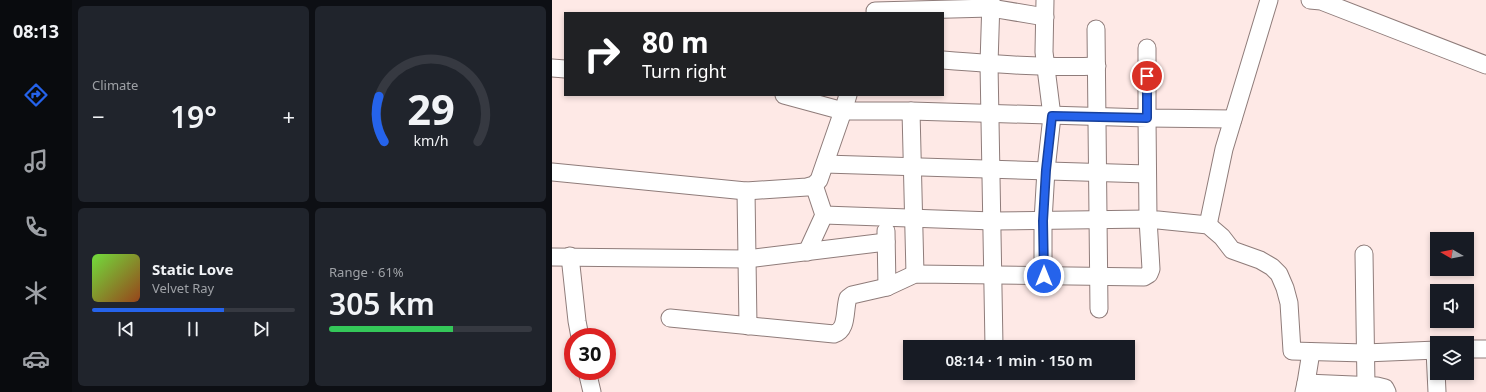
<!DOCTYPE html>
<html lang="en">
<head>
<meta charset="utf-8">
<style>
	body { margin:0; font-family:"Noto Sans",sans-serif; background:#20242c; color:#f1f3f6; height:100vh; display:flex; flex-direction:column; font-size:15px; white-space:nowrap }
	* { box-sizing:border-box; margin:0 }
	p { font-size:13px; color:#9ea1a6 }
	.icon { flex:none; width:22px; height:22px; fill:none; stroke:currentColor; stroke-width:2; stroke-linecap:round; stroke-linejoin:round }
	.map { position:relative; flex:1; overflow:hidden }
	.side { display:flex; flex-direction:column; gap:6px; padding:6px; background:#0d0f14; width:480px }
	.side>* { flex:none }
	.hud { position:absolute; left:12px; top:12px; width:380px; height:84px; border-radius:0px; box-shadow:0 2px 6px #0003; background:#202124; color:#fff; overflow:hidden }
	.needle { width:26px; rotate:279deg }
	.tools { position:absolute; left:878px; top:232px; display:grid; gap:8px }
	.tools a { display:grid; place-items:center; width:44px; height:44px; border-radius:0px; background:#171b24; box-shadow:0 2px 6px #0003; font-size:20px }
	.speed { position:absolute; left:12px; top:328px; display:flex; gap:8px; font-size:20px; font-weight:700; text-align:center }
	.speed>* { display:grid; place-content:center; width:52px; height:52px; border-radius:50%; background:#171b24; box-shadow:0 2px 6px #0003; line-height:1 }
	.speed .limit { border:6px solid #d22; background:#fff; color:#111 }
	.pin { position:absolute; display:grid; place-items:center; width:34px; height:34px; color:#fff; margin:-17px; border:2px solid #fff; border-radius:50%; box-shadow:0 1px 4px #0007 }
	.me { position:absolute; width:44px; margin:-22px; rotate:0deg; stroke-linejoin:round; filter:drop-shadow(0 0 3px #0008) }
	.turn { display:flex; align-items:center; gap:14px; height:84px; padding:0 12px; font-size:18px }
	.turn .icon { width:52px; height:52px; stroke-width:2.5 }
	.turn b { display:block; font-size:28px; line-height:34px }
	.big { font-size:30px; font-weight:600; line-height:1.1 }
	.side .tile { flex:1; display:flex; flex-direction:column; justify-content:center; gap:6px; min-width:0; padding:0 14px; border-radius:6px; background:#20242c }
	.side .dial { align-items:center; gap:0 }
	.dial svg { height:104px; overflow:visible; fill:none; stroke:#363941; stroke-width:7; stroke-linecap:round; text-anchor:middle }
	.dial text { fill:#f1f3f6; stroke:none }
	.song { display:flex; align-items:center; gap:12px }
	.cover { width:48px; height:48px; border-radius:6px; background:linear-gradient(135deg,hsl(100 70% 55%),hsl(20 70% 35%)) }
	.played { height:4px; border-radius:2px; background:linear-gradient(90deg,#2563eb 65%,#363941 65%) }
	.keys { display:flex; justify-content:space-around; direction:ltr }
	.heat { display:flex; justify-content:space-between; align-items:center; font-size:22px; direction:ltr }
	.charge { height:6px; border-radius:3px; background:linear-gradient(90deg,#34c759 61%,#363941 0) }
	.side .tiles { flex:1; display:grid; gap:6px; grid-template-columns:repeat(2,1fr) }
	.trip { position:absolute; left:351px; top:340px; width:232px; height:40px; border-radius:0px; background:#171b24; box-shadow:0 2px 6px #0003; font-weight:600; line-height:40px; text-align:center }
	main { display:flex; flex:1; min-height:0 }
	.tab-bar { display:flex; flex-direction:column; width:72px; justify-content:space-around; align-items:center; background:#090b0e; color:#9ea1a6 }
	.tab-bar .icon { width:28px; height:28px }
	.tab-bar .current { color:#2563eb }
	.tab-bar b { font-size:18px; color:#f1f3f6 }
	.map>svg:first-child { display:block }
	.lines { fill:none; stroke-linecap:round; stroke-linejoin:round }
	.street-casing { stroke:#8f7c7a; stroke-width:19 }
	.street { stroke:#fff; stroke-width:17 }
	.route-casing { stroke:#184099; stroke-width:10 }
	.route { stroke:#2563eb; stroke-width:7 }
</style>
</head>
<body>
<main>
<nav class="tab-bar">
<b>08:13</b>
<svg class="icon current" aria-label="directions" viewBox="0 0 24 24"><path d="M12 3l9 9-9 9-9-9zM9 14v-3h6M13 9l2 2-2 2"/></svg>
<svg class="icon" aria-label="music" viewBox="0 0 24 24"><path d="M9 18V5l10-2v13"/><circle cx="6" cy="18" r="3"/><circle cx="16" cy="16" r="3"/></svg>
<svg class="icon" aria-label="phone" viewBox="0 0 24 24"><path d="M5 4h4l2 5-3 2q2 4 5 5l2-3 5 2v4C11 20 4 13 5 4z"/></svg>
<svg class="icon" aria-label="climate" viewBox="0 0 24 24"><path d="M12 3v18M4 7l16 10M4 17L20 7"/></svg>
<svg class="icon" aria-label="car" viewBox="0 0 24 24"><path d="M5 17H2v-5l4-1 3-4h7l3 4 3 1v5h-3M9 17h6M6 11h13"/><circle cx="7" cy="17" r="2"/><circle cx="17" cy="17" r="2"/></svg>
</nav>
<section class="side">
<div class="tiles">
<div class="tile"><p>Climate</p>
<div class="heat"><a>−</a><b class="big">19°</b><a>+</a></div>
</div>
<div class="tile dial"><svg viewBox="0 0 100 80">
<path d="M14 69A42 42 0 1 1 86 69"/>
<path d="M14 69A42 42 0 0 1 10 34" stroke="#2563eb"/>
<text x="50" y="56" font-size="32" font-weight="700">29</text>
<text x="50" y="72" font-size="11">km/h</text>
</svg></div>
<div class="tile">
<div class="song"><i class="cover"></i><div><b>Static Love</b><p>Velvet Ray</p></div></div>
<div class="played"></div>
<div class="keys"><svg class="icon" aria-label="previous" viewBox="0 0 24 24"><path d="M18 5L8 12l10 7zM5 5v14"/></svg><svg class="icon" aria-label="pause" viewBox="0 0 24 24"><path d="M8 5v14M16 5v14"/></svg><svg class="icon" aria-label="next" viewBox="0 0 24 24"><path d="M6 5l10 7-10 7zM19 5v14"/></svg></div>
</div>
<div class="tile"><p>Range · 61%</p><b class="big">305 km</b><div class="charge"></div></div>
</div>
</section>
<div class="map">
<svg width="934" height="392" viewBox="0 0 934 392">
	<rect width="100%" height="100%" fill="#fee9e6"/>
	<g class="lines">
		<defs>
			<g id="street">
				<polyline points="439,0 437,64 442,346"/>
				<polyline points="758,0 769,1 934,65"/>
				<polyline points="323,11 439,8 493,17"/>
				<polyline points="544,29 547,309"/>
				<polyline points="595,48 595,118 681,119"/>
				<path d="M391 60C442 64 494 68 545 66"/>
				<polyline points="0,68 13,69"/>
				<polyline points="296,95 291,111 359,111 595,118 596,219 656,225 670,237 680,250 708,260 720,267 727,274 733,288 737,303 740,351 813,353 885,350"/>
				<polyline points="359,111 363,274"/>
				<polyline points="273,164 595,174"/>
				<polyline points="0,172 194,191 255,187 262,185 267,180 291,111 232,95"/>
				<polyline points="194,191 196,326"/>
				<polyline points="656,225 672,149 717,0"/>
				<polyline points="334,231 335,287"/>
				<polyline points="255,252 272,215 262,185"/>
				<polyline points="812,254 814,385"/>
				<polyline points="18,256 25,321 28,337"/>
				<polyline points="0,257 195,259 334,242"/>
				<polyline points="491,276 491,221 494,170 500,116 492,52 493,0"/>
				<path d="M118 318 282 334C296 330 292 310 296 298L300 295 335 287 363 274 592 277 597 274 599 269 596 219 441 221 272 215"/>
				<polyline points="915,349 934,349"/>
				<polyline points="883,350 885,392"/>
				<polyline points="35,371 40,392"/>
				<polyline points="754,383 759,352"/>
				<polyline points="752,392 754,383 825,386 833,388 835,392"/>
			</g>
		</defs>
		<use href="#street" class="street-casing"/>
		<use href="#street" class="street"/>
	</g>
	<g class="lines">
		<defs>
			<polyline id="route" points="492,276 491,221 494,170 500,116 595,118 595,76"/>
		</defs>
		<use href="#route" class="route-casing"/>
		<use href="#route" class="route"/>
	</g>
</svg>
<div class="tools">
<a><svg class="needle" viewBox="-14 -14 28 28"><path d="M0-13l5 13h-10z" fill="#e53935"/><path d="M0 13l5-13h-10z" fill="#9ea1a6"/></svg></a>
<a><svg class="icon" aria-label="sound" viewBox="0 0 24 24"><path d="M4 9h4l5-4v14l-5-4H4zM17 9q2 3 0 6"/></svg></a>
<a><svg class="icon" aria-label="layers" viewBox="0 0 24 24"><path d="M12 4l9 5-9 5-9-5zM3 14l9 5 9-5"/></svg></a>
</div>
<div class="speed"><div class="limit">30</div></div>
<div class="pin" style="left:595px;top:76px;background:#d93025"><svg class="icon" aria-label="arrive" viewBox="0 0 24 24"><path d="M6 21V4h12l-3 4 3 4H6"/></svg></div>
<svg class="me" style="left:492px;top:276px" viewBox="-20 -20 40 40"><circle r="17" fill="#2563eb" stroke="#fff" stroke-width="3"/><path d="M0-11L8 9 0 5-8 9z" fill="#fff"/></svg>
<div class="trip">08:14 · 1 min · 150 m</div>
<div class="hud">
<div class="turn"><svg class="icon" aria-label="right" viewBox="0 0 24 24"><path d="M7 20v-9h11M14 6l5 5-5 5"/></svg><div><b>80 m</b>Turn right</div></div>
</div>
</div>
</main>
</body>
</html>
